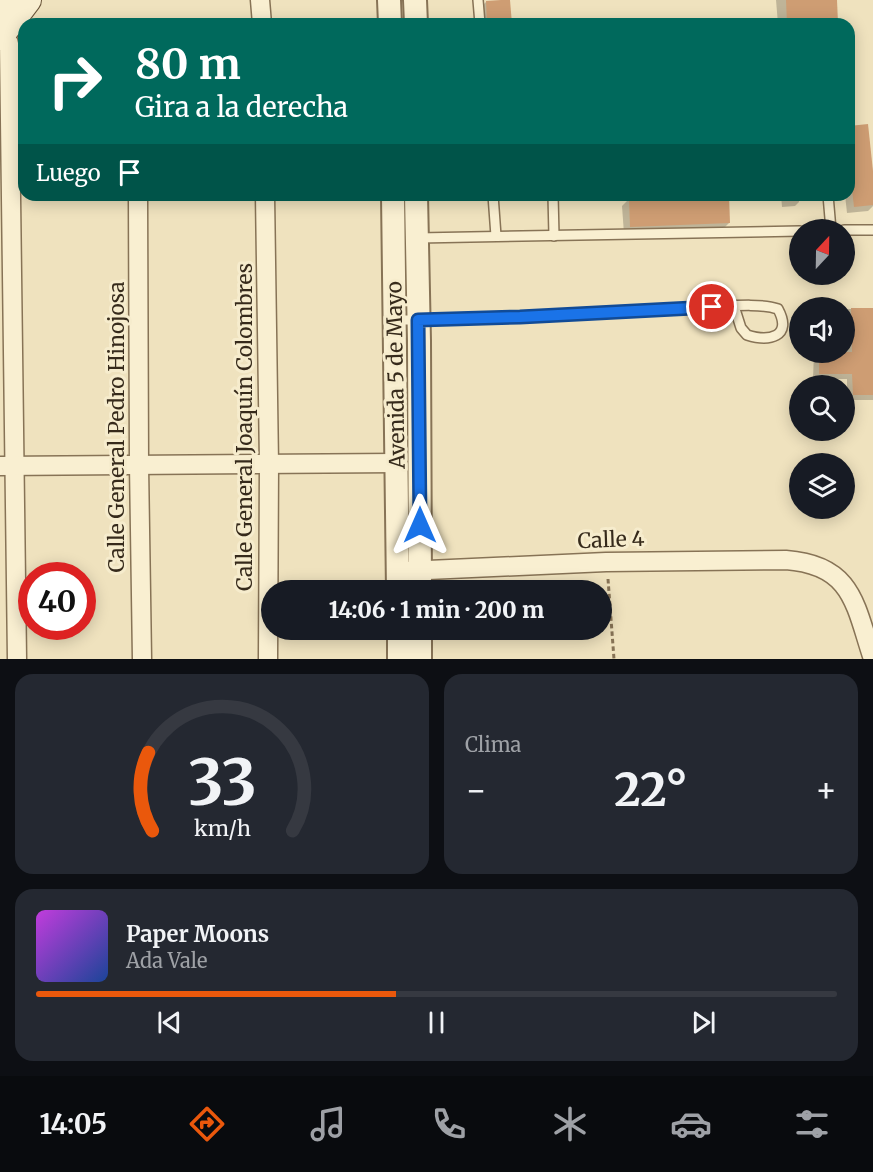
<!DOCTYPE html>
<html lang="es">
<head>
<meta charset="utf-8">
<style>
	body { margin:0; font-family:Merriweather,serif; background:#242831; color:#f1f3f6; height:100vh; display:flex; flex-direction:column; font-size:22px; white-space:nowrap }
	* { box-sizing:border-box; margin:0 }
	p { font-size:20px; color:#9ea1a6 }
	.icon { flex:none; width:33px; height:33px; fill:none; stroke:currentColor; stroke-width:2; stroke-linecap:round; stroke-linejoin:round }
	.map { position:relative; height:659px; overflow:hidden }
	.sheet { display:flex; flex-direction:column; gap:15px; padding:15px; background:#0d0f14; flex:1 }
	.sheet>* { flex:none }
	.guide { position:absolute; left:18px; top:18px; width:837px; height:183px; border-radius:18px; box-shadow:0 3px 15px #0003; background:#00695c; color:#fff; overflow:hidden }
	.needle { width:39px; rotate:22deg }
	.buttons { position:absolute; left:789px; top:219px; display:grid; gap:12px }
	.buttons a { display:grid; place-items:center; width:66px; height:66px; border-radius:50%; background:#171b24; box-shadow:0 3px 15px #0003; font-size:30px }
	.speed { position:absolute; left:18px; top:562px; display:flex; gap:12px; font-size:30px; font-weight:700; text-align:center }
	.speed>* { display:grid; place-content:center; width:78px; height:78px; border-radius:50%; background:#171b24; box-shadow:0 3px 15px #0003; line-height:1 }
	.speed .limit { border:9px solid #d22; background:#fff; color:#111 }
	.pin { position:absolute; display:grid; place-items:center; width:51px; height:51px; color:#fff; margin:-26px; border:3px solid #fff; border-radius:50%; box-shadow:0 2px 6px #0007 }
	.me { position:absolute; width:66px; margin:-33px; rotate:0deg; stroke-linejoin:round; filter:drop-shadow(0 0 4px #0008) }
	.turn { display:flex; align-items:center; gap:21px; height:126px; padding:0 18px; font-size:27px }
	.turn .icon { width:78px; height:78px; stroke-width:2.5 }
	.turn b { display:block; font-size:42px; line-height:51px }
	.then { display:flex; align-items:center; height:57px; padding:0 18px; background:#0003; gap:12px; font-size:22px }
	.big { font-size:45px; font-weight:800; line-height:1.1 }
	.sheet .card { flex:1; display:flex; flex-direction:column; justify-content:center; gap:9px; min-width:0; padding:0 21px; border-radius:18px; background:#242831 }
	.sheet .dial { align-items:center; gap:0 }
	.dial svg { height:156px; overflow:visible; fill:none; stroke:#363941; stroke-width:7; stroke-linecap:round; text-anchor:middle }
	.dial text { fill:#f1f3f6; stroke:none }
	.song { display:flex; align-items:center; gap:18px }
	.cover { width:72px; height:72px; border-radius:9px; background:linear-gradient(135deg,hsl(290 70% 55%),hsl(220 70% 35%)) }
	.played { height:6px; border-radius:3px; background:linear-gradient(90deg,#ea580c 45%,#363941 45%) }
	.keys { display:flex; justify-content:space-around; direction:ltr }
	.heat { display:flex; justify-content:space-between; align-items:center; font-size:33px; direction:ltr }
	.sheet .tiles { flex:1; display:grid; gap:15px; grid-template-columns:1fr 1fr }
	.card:last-child { grid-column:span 2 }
	.trip { position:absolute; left:261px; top:580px; width:351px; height:60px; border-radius:30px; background:#171b24; box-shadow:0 3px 15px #0003; font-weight:800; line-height:60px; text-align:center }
	.tab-bar { display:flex; height:96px; justify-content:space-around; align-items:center; background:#090b0e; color:#9ea1a6 }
	.tab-bar .icon { width:42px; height:42px }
	.tab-bar .selected { color:#ea580c }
	.tab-bar b { font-size:27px; color:#f1f3f6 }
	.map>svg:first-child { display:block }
	.shadow { fill:#0003 }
	.building { fill:#ce9d73 }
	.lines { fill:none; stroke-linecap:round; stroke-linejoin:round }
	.service-casing { stroke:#877356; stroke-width:12 }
	.minor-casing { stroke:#877356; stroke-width:21 }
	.tertiary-casing { stroke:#877356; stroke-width:26 }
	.secondary-casing { stroke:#69543a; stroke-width:28 }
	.path { stroke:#877356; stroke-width:3; stroke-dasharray:4.5 3; stroke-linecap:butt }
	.service { stroke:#f9efd1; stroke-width:9 }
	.minor { stroke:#f9efd1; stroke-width:18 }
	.tertiary { stroke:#f9efd1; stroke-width:22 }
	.secondary { stroke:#f9efd1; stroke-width:26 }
	.route-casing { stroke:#114b97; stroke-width:15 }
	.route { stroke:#1a73e8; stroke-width:10 }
	.labels { text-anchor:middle; stroke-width:6; stroke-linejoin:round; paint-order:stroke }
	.street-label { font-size:21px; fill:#362a1b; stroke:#f6eccd }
</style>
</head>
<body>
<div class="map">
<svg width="873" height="659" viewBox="0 0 873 659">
	<rect width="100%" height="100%" fill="#efe2be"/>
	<g class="shadow">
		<polygon points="776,0 835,0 836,22 834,24 778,24"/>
		<polygon points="486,2 510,24 481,24 480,8"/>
		<polygon points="849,128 873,185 873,206 868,211 847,213 845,195 849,195"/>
		<polygon points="714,195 727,195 729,223 722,230 624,234 622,206 629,199"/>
		<polygon points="781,195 799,195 799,202 795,206 782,207"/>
		<polygon points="820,305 839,305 839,308 817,308"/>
		<polygon points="844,309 873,309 873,400 847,400 847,379 813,379 814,352 844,352"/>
	</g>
	<g class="building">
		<polygon points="501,0 510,0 512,24 487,24 486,1"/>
		<polygon points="786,0 837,0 838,23 787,24"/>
		<polygon points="868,124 873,171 873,205 854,207 849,163 849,126"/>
		<polygon points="684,195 729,195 730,223 630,227 629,198"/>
		<polygon points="851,308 873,308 873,395 853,395 852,374 819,374 819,352 852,352"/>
	</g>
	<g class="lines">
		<defs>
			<g id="service">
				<polyline points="478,0 480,24"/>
				<polyline points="493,195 496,236"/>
				<polyline points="553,195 554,236"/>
				<polyline points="828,195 831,230"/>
				<polyline points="844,230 873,230"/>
				<polyline points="418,238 800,231"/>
				<path d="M395 320C501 320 607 312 712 307 731 306 761 303 778 309 793 337 769 342 747 335L741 328 734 306"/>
			</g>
			<g id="minor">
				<polyline points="260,0 262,24"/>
				<polyline points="9,43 17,659"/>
				<polyline points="138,195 139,465 142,659"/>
				<polyline points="265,195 269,464 268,659"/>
				<polyline points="0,466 398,463"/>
				<path d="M406 571 606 562 786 560C853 565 855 605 873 659"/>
			</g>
			<g id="tertiary">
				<polyline points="389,0 390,24"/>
				<polyline points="415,0 416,24"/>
				<polyline points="393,195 398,591"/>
				<polyline points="416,195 419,341 420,591"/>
				<polyline points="399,630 399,659"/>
				<polyline points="420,630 420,659"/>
			</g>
			<g id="secondary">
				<polyline points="0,3 2,0"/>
				<polyline points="0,37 28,0"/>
			</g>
		</defs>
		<use href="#service" class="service-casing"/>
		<use href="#minor" class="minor-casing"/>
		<use href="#tertiary" class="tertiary-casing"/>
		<use href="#secondary" class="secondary-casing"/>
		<polyline class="path" points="608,579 614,659"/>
		<use href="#service" class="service"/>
		<use href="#minor" class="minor"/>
		<use href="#tertiary" class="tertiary"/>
		<use href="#secondary" class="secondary"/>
	</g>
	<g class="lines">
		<defs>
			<polyline id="route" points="420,525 418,320 520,317 712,307"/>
		</defs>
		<use href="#route" class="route-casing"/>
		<use href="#route" class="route"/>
	</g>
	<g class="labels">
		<g class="street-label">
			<text transform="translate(396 375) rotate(-91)" y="7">Avenida 5 de Mayo</text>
			<text transform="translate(117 427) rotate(-90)" y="7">Calle General Pedro Hinojosa</text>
			<text transform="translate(245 427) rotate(-90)" y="7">Calle General Joaquín Colombres</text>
			<text transform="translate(611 540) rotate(-2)" y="7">Calle 4</text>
		</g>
	</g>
</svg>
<div class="buttons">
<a><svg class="needle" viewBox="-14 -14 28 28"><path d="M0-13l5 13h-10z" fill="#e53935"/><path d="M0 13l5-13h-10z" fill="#9ea1a6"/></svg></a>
<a><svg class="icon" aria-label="sound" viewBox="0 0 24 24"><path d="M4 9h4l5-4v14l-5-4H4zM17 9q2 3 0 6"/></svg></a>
<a><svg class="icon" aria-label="search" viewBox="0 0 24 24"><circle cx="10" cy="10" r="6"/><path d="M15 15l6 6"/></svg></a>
<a><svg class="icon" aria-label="layers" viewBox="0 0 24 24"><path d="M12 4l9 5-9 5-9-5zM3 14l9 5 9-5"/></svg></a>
</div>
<div class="speed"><div class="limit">40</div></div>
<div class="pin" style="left:712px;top:307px;background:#d93025"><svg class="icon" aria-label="arrive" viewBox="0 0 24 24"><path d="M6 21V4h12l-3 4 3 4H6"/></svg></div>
<svg class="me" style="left:420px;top:525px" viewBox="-20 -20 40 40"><path d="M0-17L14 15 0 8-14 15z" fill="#1a73e8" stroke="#fff" stroke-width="4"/></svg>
<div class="trip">14:06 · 1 min · 200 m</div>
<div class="guide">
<div class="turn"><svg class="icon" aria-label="right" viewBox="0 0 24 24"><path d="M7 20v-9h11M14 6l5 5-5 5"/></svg><div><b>80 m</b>Gira a la derecha</div></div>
<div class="then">Luego<svg class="icon" aria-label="arrive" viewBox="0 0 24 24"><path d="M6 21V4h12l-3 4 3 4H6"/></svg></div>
</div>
</div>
<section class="sheet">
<div class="tiles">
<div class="card dial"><svg viewBox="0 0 100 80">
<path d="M14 69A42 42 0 1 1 86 69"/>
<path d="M14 69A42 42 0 0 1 12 29" stroke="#ea580c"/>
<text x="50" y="56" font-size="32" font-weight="700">33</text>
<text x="50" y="72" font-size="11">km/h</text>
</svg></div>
<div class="card"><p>Clima</p>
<div class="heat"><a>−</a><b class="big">22°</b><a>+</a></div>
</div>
<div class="card">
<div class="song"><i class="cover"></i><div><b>Paper Moons</b><p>Ada Vale</p></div></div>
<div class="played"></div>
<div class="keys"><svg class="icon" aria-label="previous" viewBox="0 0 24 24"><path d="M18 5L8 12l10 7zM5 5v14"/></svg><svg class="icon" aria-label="pause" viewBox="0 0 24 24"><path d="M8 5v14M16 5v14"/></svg><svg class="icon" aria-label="next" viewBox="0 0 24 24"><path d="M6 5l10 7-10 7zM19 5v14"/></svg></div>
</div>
</div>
</section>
<nav class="tab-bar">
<b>14:05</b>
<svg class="icon selected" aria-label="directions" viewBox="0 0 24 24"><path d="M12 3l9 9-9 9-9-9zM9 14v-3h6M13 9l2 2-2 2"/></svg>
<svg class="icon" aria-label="music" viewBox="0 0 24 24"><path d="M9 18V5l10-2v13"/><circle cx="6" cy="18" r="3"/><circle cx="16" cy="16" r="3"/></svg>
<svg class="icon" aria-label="phone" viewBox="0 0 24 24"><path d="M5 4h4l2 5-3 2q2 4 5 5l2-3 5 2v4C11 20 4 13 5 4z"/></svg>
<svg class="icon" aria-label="climate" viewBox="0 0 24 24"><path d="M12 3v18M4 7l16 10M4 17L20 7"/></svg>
<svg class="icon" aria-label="car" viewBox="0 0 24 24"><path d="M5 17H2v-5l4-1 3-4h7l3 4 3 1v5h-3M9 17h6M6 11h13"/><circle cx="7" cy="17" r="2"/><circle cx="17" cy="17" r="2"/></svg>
<svg class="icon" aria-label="filters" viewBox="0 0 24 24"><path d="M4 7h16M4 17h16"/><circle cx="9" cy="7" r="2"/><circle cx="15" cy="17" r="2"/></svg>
</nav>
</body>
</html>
